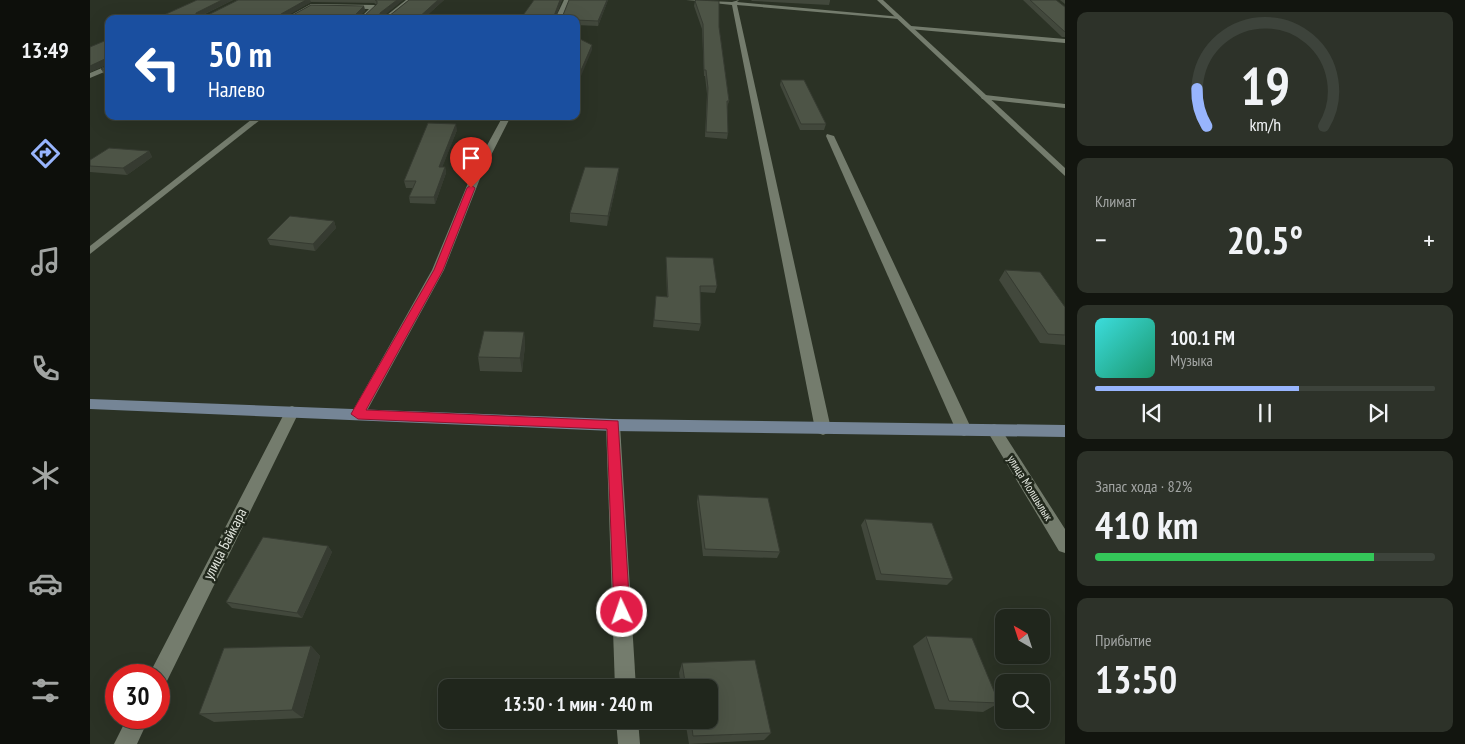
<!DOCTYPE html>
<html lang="ru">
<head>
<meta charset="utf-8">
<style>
	body { margin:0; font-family:"PT Sans Narrow",sans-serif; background:#2d3229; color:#f1f3f6; height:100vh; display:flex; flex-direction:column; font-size:19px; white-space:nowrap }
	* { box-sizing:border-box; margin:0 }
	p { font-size:16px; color:#a2a5a3 }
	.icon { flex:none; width:28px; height:28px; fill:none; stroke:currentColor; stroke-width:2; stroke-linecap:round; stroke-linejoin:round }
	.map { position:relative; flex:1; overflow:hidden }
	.side { display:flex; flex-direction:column; gap:12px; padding:12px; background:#12150f; width:400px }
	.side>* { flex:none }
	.hud { position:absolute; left:15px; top:15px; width:475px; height:105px; border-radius:10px; box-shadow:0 5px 20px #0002,0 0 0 1px #3d433b; background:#1a4fa0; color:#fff; overflow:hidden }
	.needle { width:32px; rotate:321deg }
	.fabs { position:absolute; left:905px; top:609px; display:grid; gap:10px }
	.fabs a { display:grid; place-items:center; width:55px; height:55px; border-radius:10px; background:#20261c; box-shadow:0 5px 20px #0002,0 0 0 1px #3d433b; font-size:25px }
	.speed { position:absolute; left:15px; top:664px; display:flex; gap:10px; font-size:25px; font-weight:700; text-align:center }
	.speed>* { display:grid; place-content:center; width:65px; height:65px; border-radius:50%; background:#20261c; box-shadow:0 5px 20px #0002,0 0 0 1px #3d433b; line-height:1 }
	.speed .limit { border:8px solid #d22; background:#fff; color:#111 }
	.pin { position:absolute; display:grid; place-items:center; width:42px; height:42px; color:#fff; margin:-51px -21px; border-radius:50% 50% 50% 0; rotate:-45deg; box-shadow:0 0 5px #0007 }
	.pin .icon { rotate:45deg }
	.me { position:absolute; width:55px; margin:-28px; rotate:357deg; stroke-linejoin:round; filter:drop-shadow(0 0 4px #0008) }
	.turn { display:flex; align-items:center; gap:18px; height:105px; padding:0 20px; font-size:22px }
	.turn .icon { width:65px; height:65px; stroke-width:2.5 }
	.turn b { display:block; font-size:35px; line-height:42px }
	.big { font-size:38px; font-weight:700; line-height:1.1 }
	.side .widget { flex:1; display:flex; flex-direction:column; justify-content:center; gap:8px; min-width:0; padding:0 18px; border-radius:10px; background:#2d3229 }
	.side .dial { align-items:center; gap:0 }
	.dial svg { height:130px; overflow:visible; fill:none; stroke:#3d433b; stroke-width:7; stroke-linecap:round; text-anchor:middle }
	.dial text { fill:#f1f3f6; stroke:none }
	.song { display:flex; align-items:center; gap:15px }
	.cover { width:60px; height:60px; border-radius:8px; background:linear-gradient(135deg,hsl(180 70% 55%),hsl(160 70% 35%)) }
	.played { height:5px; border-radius:2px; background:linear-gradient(90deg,#98b5fd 60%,#3d433b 60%) }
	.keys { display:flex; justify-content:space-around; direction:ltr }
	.heat { display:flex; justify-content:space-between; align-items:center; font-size:28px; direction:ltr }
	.charge { height:8px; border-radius:4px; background:linear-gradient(90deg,#34c759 82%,#3d433b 0) }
	.trip { position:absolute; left:348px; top:679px; width:280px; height:50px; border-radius:10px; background:#20261c; box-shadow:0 5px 20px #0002,0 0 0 1px #3d433b; font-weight:700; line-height:50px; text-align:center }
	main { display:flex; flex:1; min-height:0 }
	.menu { display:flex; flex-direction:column; width:90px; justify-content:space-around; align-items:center; background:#0d0f0b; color:#a2a5a3 }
	.menu .icon { width:35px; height:35px }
	.menu .on { color:#98b5fd }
	.menu b { font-size:22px; color:#f1f3f6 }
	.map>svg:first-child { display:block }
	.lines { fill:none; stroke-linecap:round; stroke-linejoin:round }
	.service { fill:#747c6d; fill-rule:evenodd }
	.minor { fill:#747c6d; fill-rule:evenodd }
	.tertiary { fill:#747c6d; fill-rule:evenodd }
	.secondary { fill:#758596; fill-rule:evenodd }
	.wall { fill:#42483c; fill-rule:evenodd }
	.shaded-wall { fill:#363b31 }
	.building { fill:#4d5446; stroke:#363b31 }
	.route { fill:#e11d48; stroke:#92132f }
	.labels { text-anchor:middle; stroke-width:5; stroke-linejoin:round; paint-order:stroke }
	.street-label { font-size:12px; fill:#e2e6de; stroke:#21281c }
	.near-street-label { font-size:15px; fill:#e2e6de; stroke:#21281c }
</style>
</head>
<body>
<main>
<nav class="menu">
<b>13:49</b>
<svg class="icon on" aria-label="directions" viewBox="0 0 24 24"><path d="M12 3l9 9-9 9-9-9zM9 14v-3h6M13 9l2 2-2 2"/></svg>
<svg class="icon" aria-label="music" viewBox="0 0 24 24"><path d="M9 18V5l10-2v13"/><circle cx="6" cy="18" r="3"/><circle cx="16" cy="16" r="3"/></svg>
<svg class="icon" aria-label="phone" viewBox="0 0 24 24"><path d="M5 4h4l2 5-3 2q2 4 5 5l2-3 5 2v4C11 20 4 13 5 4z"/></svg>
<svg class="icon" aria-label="climate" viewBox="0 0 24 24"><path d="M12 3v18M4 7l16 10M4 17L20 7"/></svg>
<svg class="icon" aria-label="car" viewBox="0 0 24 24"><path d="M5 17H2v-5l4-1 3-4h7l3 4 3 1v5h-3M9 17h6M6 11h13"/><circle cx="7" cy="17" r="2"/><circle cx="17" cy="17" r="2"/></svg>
<svg class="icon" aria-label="filters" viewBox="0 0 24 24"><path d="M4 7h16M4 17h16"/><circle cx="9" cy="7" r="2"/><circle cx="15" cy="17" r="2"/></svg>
</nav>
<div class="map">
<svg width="975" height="744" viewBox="0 0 975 744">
	<rect width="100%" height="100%" fill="#2b3225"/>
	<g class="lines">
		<g class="service">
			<polygon points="221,4 284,5 287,7 275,19 269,19 279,9 222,8 202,19 194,19"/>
			<polygon points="737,134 744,136 882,430 879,434 874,436 869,434 866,430 736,136"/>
		</g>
		<g class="minor">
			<polygon points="316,0 322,0 299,19 292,19"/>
			<polygon points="474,0 480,0 471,19 465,19"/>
			<polygon points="596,0 642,2 649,0 647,2 812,17 809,19 647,5 741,429 738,433 733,435 728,433 725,429 642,5"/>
			<polygon points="821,26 975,39 975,43 819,29"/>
			<polygon points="19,65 19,70 0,78 0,73"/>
			<polygon points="895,95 975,104 975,108 892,99 891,97"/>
			<polygon points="166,116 175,116 0,254 0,246"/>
			<polygon points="413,116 421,116 393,171 354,270 273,418 263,418 261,414 342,270 383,171"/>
			<polygon points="202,406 207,408 209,412 76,683 69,686 69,675 59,675 62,669 195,412 197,408"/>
			<polygon points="523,419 528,421 530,425 546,688 525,688 516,425 518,421"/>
			<polygon points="904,424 909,426 975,529 975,553 969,551 899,434 896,430 899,426"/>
			<polygon points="37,718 59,718 47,744 24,744"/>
			<polygon points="526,720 548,720 550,744 528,744"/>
		</g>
		<polygon class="tertiary" points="787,0 793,0 975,168 975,176"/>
		<polygon class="secondary" points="0,399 523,419 975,425 975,437 523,431 0,409"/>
	</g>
	<g class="wall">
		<path d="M107 0H143L111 16H116L148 0H313L293 16H299L319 0H354L333 19H65ZM221 2 284 3 287 5 274 16 270 15 275 11 274 6 221 5 201 16H196Z"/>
		<polygon points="444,0 472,0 466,16 473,15 518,0 508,26 486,25 486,19 431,19"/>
		<polygon points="661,0 740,0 740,1 739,5 662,1"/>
		<polygon points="933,0 966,0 975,7 975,37 972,37"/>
		<polygon points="970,0 975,0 975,4"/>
		<polygon points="605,1 629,27 639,101 637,107 638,133 637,139 615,137 617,94 615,76 614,76 612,29 604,6"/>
		<polygon points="19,39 19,74 14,74 11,69 18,65 18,64 0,72"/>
		<polygon points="691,80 736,124 734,130 710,130 690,85"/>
		<polygon points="364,116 396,116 395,117"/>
		<polygon points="367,130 352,167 355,167 356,173 345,204 320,203 319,197 323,188 316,188 314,181"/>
		<polygon points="59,151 62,157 37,175 0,172 0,160"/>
		<polygon points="528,177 517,226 480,222 480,213"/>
		<polygon points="244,221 246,228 225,251 180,245 177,239"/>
		<polygon points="576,257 627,286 625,293 610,292 611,324 609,331 563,327 566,296 577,297 576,264"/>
		<polygon points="915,270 975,307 975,345 950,343 909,280"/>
		<polygon points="434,332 435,346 432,372 390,371 388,357"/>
		<polygon points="608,495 690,552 687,558 613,556 607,502"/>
		<polygon points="775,519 863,579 857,585 786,580 771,525"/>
		<polygon points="238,546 242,552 212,618 142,608 136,602"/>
		<polygon points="836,636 909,703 893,712 845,709 823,646"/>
		<polygon points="221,646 230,656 213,718 124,722 109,714"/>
		<polygon points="592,663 681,733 674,740 599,744 595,720 619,720 619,688 591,688 589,673"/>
	</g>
	<g class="shaded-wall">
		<polygon points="132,0 143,0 108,17 106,16 106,13"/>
		<polygon points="216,0 220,0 221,2 192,19 191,14"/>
		<polygon points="307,0 313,0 290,19 290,13"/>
		<polygon points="348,0 354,0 333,19 327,19"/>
		<polygon points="470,0 472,0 465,19 464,16"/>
		<polygon points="517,0 518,0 508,26 508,21"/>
		<polygon points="274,6 275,11 267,19 266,14"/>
		<polygon points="502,45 502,50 486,88 486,82"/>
		<polygon points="17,58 19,64 0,72 0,66"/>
		<polygon points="366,124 367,130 350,173 349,167"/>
		<polygon points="59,151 62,157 37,175 33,168"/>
		<polygon points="355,167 356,173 345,204 344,197"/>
		<polygon points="529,168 528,177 517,226 518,216"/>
		<polygon points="244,221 246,228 225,251 223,244"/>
		<polygon points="434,332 435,346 432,372 430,358"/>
		<polygon points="238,546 242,552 212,618 207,613"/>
		<polygon points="221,646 230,656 213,718 202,710"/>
	</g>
	<g class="building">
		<polygon points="107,0 132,0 106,13 106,16 116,16 148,0 216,0 191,14 193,16 201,16 221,5 274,6 266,14 274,16 287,4 287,1 285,0 307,0 290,13 290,16 299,16 319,0 348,0 327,19 65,19"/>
		<polygon points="444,0 470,0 464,16 473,15 479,0 517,0 508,21 486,20 486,19 431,18"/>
		<polygon points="606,0 629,1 629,27 639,101 637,101 638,133 616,132 618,88 616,70 614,70 613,24 605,1"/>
		<polygon points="940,0 966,0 975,7 975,32"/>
		<polygon points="488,38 502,45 486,82 486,41"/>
		<polygon points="19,39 19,69 11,69 18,65 17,58 0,66 0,47"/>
		<polygon points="691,80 714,80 736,124 711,124"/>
		<polygon points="338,123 366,124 349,167 355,167 344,197 319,197 326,181 314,181"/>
		<polygon points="19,148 59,151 33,168 0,166 0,160"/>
		<polygon points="495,167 529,168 518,216 480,213"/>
		<polygon points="200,216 244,221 223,244 177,239"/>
		<polygon points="576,257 623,258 627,286 610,286 611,324 564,320 566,296 578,297"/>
		<polygon points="915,270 950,272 975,307 975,335 958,334"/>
		<polygon points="394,331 434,332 430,358 388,357"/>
		<polygon points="608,495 678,498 690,552 615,549"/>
		<polygon points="775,519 842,523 863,579 791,574"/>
		<polygon points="173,537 238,546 207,613 136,602"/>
		<polygon points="836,636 882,638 909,703 859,701"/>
		<polygon points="221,646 202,710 109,714 134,648"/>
		<polygon points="665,660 681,733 603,736 601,720 619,720 619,688 596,688 592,663"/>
	</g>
	<polygon class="route" points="381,185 385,188 353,270 276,410 528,421 540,612 538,618 532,620 527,618 524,612 517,429 268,419 261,414 344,270 377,188"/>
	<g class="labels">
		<g class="street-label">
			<text transform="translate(940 488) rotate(58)" y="4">улица Молшылык</text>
		</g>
		<g class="near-street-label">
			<text transform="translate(135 544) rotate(-63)" y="5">улица Байкара</text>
		</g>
	</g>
</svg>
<div class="fabs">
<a><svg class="needle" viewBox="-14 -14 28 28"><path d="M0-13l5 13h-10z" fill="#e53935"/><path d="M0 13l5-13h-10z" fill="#a2a5a3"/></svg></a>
<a><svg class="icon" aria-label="search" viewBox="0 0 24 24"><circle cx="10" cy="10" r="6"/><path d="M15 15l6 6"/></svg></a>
</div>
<div class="speed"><div class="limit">30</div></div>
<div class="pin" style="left:381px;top:188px;background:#d93025"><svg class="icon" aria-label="arrive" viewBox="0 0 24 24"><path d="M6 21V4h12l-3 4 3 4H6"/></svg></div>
<svg class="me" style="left:532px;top:612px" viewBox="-20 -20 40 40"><circle r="17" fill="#e11d48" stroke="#fff" stroke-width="3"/><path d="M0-11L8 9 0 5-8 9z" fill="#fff"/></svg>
<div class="trip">13:50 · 1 мин · 240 m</div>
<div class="hud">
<div class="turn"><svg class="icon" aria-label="left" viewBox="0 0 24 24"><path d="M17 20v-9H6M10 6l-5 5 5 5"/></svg><div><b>50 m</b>Налево</div></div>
</div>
</div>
<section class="side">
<div class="widget dial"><svg viewBox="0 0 100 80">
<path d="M14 69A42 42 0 1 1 86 69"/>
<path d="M14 69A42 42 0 0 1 8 46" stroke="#98b5fd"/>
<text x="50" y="56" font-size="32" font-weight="700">19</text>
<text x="50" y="72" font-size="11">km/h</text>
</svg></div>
<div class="widget"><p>Климат</p>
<div class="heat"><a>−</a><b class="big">20.5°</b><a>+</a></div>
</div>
<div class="widget">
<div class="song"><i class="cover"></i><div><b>100.1 FM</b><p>Музыка</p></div></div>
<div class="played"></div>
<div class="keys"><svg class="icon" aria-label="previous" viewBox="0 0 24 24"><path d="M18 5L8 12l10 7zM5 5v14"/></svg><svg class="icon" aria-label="pause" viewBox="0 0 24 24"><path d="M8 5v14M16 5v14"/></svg><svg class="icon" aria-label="next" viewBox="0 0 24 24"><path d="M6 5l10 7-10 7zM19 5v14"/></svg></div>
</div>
<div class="widget"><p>Запас хода · 82%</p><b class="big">410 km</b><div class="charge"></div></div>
<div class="widget"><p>Прибытие</p><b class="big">13:50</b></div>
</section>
</main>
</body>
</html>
